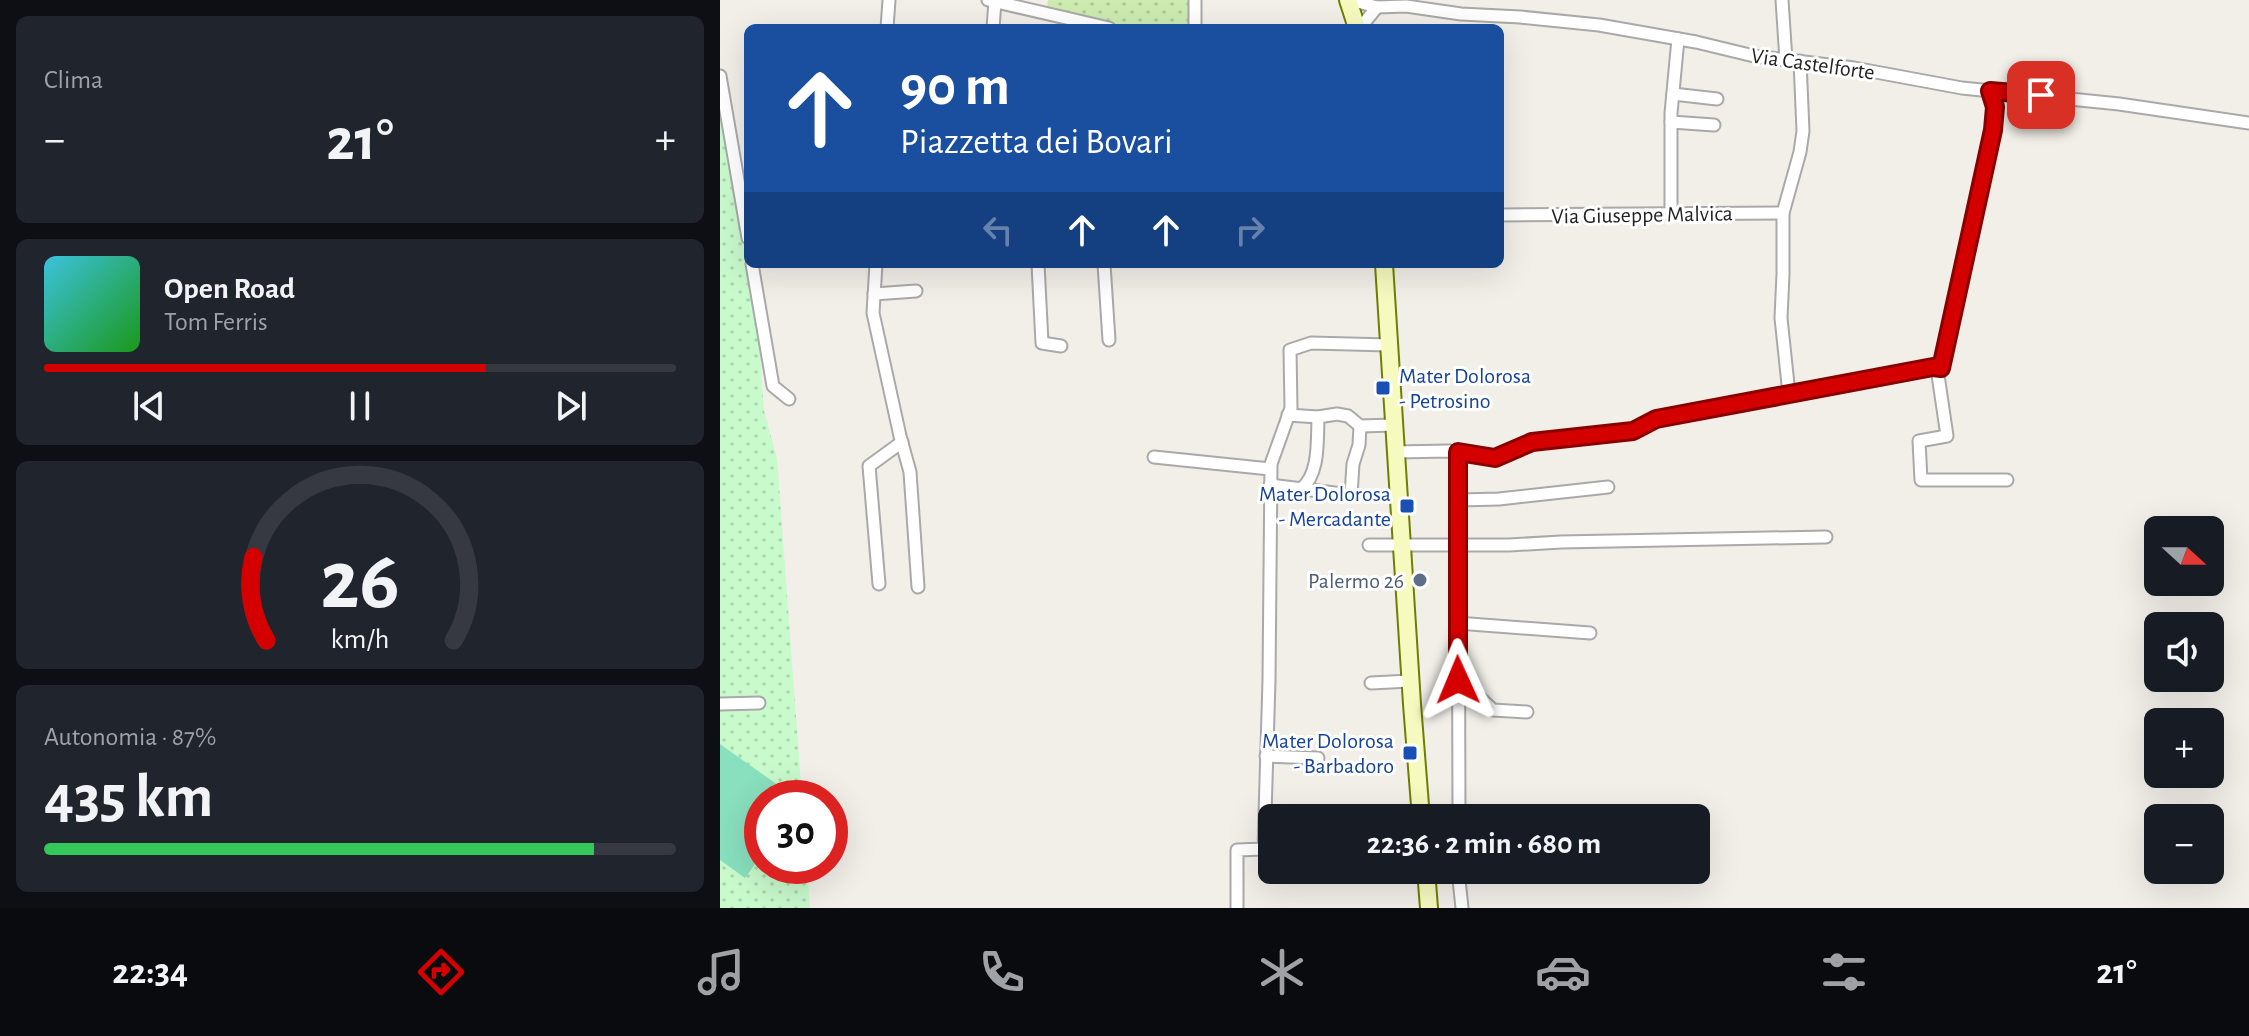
<!DOCTYPE html>
<html lang="it">
<head>
<meta charset="utf-8">
<style>
	body { margin:0; font-family:"Alegreya Sans",sans-serif; background:#20242c; color:#f1f3f6; height:100vh; display:flex; flex-direction:column; font-size:30px; white-space:nowrap }
	* { box-sizing:border-box; margin:0 }
	p { font-size:26px; color:#9ea1a6 }
	.icon { flex:none; width:44px; height:44px; fill:none; stroke:currentColor; stroke-width:2; stroke-linecap:round; stroke-linejoin:round }
	.map { position:relative; flex:1; overflow:hidden }
	.panel { display:flex; flex-direction:column; gap:16px; padding:16px; background:#0d0f14; width:720px }
	.panel>* { flex:none }
	.guide { position:absolute; left:24px; top:24px; width:760px; height:244px; border-radius:12px; box-shadow:0 8px 32px #0002; background:#1a4fa0; color:#fff; overflow:hidden }
	.needle { width:52px; rotate:111deg }
	.tools { position:absolute; left:1424px; top:516px; display:grid; gap:16px }
	.tools a { display:grid; place-items:center; width:80px; height:80px; border-radius:12px; background:#171b24; box-shadow:0 8px 32px #0002; font-size:40px }
	.speed { position:absolute; left:24px; top:780px; display:flex; gap:16px; font-size:40px; font-weight:700; text-align:center }
	.speed>* { display:grid; place-content:center; width:104px; height:104px; border-radius:50%; background:#171b24; box-shadow:0 8px 32px #0002; line-height:1 }
	.speed .limit { border:12px solid #d22; background:#fff; color:#111 }
	.pin { position:absolute; display:grid; place-items:center; width:68px; height:68px; color:#fff; margin:-34px; border-radius:16px; box-shadow:0 4px 12px #0006 }
	.me { position:absolute; width:88px; margin:-44px; rotate:359deg; stroke-linejoin:round; filter:drop-shadow(0 0 6px #0008) }
	.turn { display:flex; align-items:center; gap:28px; height:168px; padding:0 24px; font-size:36px }
	.turn .icon { width:104px; height:104px; stroke-width:2.5 }
	.turn b { display:block; font-size:56px; line-height:68px }
	.lanes { display:flex; align-items:center; height:76px; padding:0 24px; background:#0003; justify-content:center; gap:40px; direction:ltr }
	.lanes .off { opacity:.35 }
	.big { font-size:60px; font-weight:700; line-height:1.1 }
	.panel .widget { flex:1; display:flex; flex-direction:column; justify-content:center; gap:12px; min-width:0; padding:0 28px; border-radius:12px; background:#20242c }
	.panel .dial { align-items:center; gap:0 }
	.dial svg { height:208px; overflow:visible; fill:none; stroke:#363941; stroke-width:7; stroke-linecap:round; text-anchor:middle }
	.dial text { fill:#f1f3f6; stroke:none }
	.song { display:flex; align-items:center; gap:24px }
	.cover { width:96px; height:96px; border-radius:12px; background:linear-gradient(135deg,hsl(190 70% 55%),hsl(120 70% 35%)) }
	.played { height:8px; border-radius:4px; background:linear-gradient(90deg,#d40000 70%,#363941 70%) }
	.keys { display:flex; justify-content:space-around; direction:ltr }
	.heat { display:flex; justify-content:space-between; align-items:center; font-size:44px; direction:ltr }
	.charge { height:12px; border-radius:6px; background:linear-gradient(90deg,#34c759 87%,#363941 0) }
	.trip { position:absolute; left:538px; top:804px; width:452px; height:80px; border-radius:12px; background:#171b24; box-shadow:0 8px 32px #0002; font-weight:700; line-height:80px; text-align:center }
	.tab-bar { display:flex; height:128px; justify-content:space-around; align-items:center; background:#090b0e; color:#9ea1a6 }
	.tab-bar .icon { width:56px; height:56px }
	.tab-bar .on { color:#d40000 }
	.tab-bar b { font-size:36px; color:#f1f3f6 }
	main { display:flex; flex:1; min-height:0 }
	.map>svg:first-child { display:block }
	.grass { fill:url(#grass-dots) }
	.park { fill:url(#park-dots) }
	.pitch { fill:#88e0be }
	.lines { fill:none; stroke-linecap:round; stroke-linejoin:round }
	.street-casing { stroke:#a9a9a9; stroke-width:15 }
	.secondary-casing { stroke:#707d05; stroke-width:20 }
	.street { stroke:#fff; stroke-width:11 }
	.secondary { stroke:#f7fabf; stroke-width:16 }
	.route-casing { stroke:#8a0000; stroke-width:20 }
	.route { stroke:#d40000; stroke-width:14 }
	.transit-dot { fill:#1a4fb4; stroke:#fff; stroke-width:3 }
	.service-dot { fill:#5c6f8a; stroke:#fff; stroke-width:3 }
	.labels { text-anchor:middle; stroke-width:6; stroke-linejoin:round; paint-order:stroke }
	.street-label { font-size:22px; fill:#222; stroke:#fff }
	.transit-label { font-size:22px; fill:#164399; stroke:#fff; text-anchor:end }
	.service-label { font-size:22px; fill:#4e5e75; stroke:#fff; text-anchor:end }
</style>
</head>
<body>
<main>
<section class="panel">
<div class="widget"><p>Clima</p>
<div class="heat"><a>−</a><b class="big">21°</b><a>+</a></div>
</div>
<div class="widget">
<div class="song"><i class="cover"></i><div><b>Open Road</b><p>Tom Ferris</p></div></div>
<div class="played"></div>
<div class="keys"><svg class="icon" aria-label="previous" viewBox="0 0 24 24"><path d="M18 5L8 12l10 7zM5 5v14"/></svg><svg class="icon" aria-label="pause" viewBox="0 0 24 24"><path d="M8 5v14M16 5v14"/></svg><svg class="icon" aria-label="next" viewBox="0 0 24 24"><path d="M6 5l10 7-10 7zM19 5v14"/></svg></div>
</div>
<div class="widget dial"><svg viewBox="0 0 100 80">
<path d="M14 69A42 42 0 1 1 86 69"/>
<path d="M14 69A42 42 0 0 1 9 37" stroke="#d40000"/>
<text x="50" y="56" font-size="32" font-weight="700">26</text>
<text x="50" y="72" font-size="11">km/h</text>
</svg></div>
<div class="widget"><p>Autonomia · 87%</p><b class="big">435 km</b><div class="charge"></div></div>
</section>
<div class="map">
<svg width="1529" height="908" viewBox="0 0 1529 908">
	<defs>
		<pattern id="grass-dots" width="8" height="8" patternUnits="userSpaceOnUse" patternTransform="scale(2)"><rect width="8" height="8" fill="#cdebb0"/><path d="M2 2h.1M6 6h.1" fill="none" stroke="#b0c997" stroke-width="1.8" stroke-linecap="round"/></pattern>
		<pattern id="park-dots" width="8" height="8" patternUnits="userSpaceOnUse" patternTransform="scale(2)"><rect width="8" height="8" fill="#c8facc"/><path d="M2 2h.1M6 6h.1" fill="none" stroke="#acd6af" stroke-width="1.8" stroke-linecap="round"/></pattern>
	</defs>
	<rect width="100%" height="100%" fill="#f2efe9"/>
	<polygon class="grass" points="328,0 470,0 469,25 394,24 327,8"/>
	<polygon class="park" points="0,114 39,336 44,411 57,458 82,798 42,798 42,866 87,866 90,908 0,908"/>
	<polygon class="pitch" points="0,744 76,798 42,798 42,854 25,878 0,860"/>
	<g class="lines">
		<defs>
			<g id="street">
				<polyline points="268,0 389,28"/>
				<polyline points="630,0 657,7 686,6 741,14 800,17 879,25 976,42 1034,56 1134,68 1242,88 1399,104 1529,123"/>
				<polyline points="1062,0 1066,60"/>
				<polyline points="167,28 169,0"/>
				<polyline points="273,28 275,1"/>
				<polyline points="475,28 475,0"/>
				<polyline points="640,28 657,7"/>
				<polyline points="0,76 28,238"/>
				<polyline points="1270,91 1275,107 1273,130 1223,364 1218,375 1227,436 1199,441 1201,480 1287,480"/>
				<polyline points="953,94 997,99"/>
				<polyline points="951,122 994,125"/>
				<polyline points="951,213 951,113 958,39"/>
				<polyline points="780,215 1063,213"/>
				<polyline points="32,264 53,386 69,399"/>
				<polyline points="156,264 153,313 180,436 190,472 198,587"/>
				<polyline points="318,264 322,343 341,346"/>
				<polyline points="384,264 389,340"/>
				<polyline points="154,294 196,291"/>
				<polyline points="1069,394 1061,318 1063,274 1063,213 1080,152 1083,131 1080,61"/>
				<polyline points="568,415 598,417 617,414 628,416 640,426 674,425"/>
				<polyline points="676,452 729,451 775,458 812,442 913,431 936,419 1213,367 1221,368"/>
				<polyline points="738,452 739,818"/>
				<polyline points="434,457 550,469"/>
				<polyline points="550,485 631,495 633,464 639,445 640,426"/>
				<path d="M581 489C600 474 597 440 598 417"/>
				<polyline points="739,500 779,499 888,487"/>
				<polyline points="649,545 789,545 841,542 1106,537"/>
				<polyline points="159,584 149,466 182,442"/>
				<polyline points="737,623 870,633"/>
				<polyline points="738,680 742,681 773,710 807,712"/>
				<polyline points="651,683 690,681"/>
				<polyline points="0,704 39,703"/>
				<polyline points="546,756 598,758"/>
				<polyline points="738,870 742,908"/>
				<polyline points="517,908 517,850 544,849 549,680 551,464 571,408 570,350 591,343 669,345"/>
			</g>
			<g id="secondary">
				<polyline points="628,0 637,28"/>
				<polyline points="664,264 692,704 701,818"/>
				<polyline points="706,870 709,908"/>
			</g>
		</defs>
		<use href="#street" class="street-casing"/>
		<use href="#secondary" class="secondary-casing"/>
		<use href="#street" class="street"/>
		<use href="#secondary" class="secondary"/>
	</g>
	<g class="lines">
		<defs>
			<polyline id="route" points="738,680 738,452 775,458 812,442 913,431 936,419 1213,367 1221,368 1273,130 1275,107 1270,91 1321,95"/>
		</defs>
		<use href="#route" class="route-casing"/>
		<use href="#route" class="route"/>
	</g>
	<g class="transit-dot">
		<rect x="655" y="380" width="16" height="16" rx="4"/>
		<rect x="679" y="498" width="16" height="16" rx="4"/>
		<rect x="682" y="745" width="16" height="16" rx="4"/>
	</g>
	<circle class="service-dot" cx="700" cy="580" r="8"/>
	<g class="labels">
		<g class="street-label">
			<text transform="translate(1093 63) rotate(8)" y="8">Via Castelforte</text>
			<text transform="translate(922 214) rotate(-1)" y="8">Via Giuseppe Malvica</text>
		</g>
		<g class="transit-label">
			<text x="679" y="383" text-anchor="start">Mater Dolorosa<tspan x="679" dy="25">- Petrosino</tspan></text>
			<text x="671" y="501">Mater Dolorosa<tspan x="671" dy="25">- Mercadante</tspan></text>
			<text x="674" y="748">Mater Dolorosa<tspan x="674" dy="25">- Barbadoro</tspan></text>
		</g>
		<g class="service-label">
			<text x="684" y="588">Palermo 26</text>
		</g>
	</g>
</svg>
<div class="tools">
<a><svg class="needle" viewBox="-14 -14 28 28"><path d="M0-13l5 13h-10z" fill="#e53935"/><path d="M0 13l5-13h-10z" fill="#9ea1a6"/></svg></a>
<a><svg class="icon" aria-label="sound" viewBox="0 0 24 24"><path d="M4 9h4l5-4v14l-5-4H4zM17 9q2 3 0 6"/></svg></a>
<a>+</a>
<a>−</a>
</div>
<div class="speed"><div class="limit">30</div></div>
<div class="pin" style="left:1321px;top:95px;background:#d93025"><svg class="icon" aria-label="arrive" viewBox="0 0 24 24"><path d="M6 21V4h12l-3 4 3 4H6"/></svg></div>
<svg class="me" style="left:738px;top:680px" viewBox="-20 -20 40 40"><path d="M0-17L14 15 0 8-14 15z" fill="#d40000" stroke="#fff" stroke-width="4"/></svg>
<div class="trip">22:36 · 2 min · 680 m</div>
<div class="guide">
<div class="turn"><svg class="icon" aria-label="ahead" viewBox="0 0 24 24"><path d="M12 20V5M6 11l6-6 6 6"/></svg><div><b>90 m</b>Piazzetta dei Bovari</div></div>
<div class="lanes"><svg class="icon off" aria-label="left" viewBox="0 0 24 24"><path d="M17 20v-9H6M10 6l-5 5 5 5"/></svg><svg class="icon" aria-label="ahead" viewBox="0 0 24 24"><path d="M12 20V5M6 11l6-6 6 6"/></svg><svg class="icon" aria-label="ahead" viewBox="0 0 24 24"><path d="M12 20V5M6 11l6-6 6 6"/></svg><svg class="icon off" aria-label="right" viewBox="0 0 24 24"><path d="M7 20v-9h11M14 6l5 5-5 5"/></svg></div>
</div>
</div>
</main>
<nav class="tab-bar">
<b>22:34</b>
<svg class="icon on" aria-label="directions" viewBox="0 0 24 24"><path d="M12 3l9 9-9 9-9-9zM9 14v-3h6M13 9l2 2-2 2"/></svg>
<svg class="icon" aria-label="music" viewBox="0 0 24 24"><path d="M9 18V5l10-2v13"/><circle cx="6" cy="18" r="3"/><circle cx="16" cy="16" r="3"/></svg>
<svg class="icon" aria-label="phone" viewBox="0 0 24 24"><path d="M5 4h4l2 5-3 2q2 4 5 5l2-3 5 2v4C11 20 4 13 5 4z"/></svg>
<svg class="icon" aria-label="climate" viewBox="0 0 24 24"><path d="M12 3v18M4 7l16 10M4 17L20 7"/></svg>
<svg class="icon" aria-label="car" viewBox="0 0 24 24"><path d="M5 17H2v-5l4-1 3-4h7l3 4 3 1v5h-3M9 17h6M6 11h13"/><circle cx="7" cy="17" r="2"/><circle cx="17" cy="17" r="2"/></svg>
<svg class="icon" aria-label="filters" viewBox="0 0 24 24"><path d="M4 7h16M4 17h16"/><circle cx="9" cy="7" r="2"/><circle cx="15" cy="17" r="2"/></svg>
<b>21°</b>
</nav>
</body>
</html>
